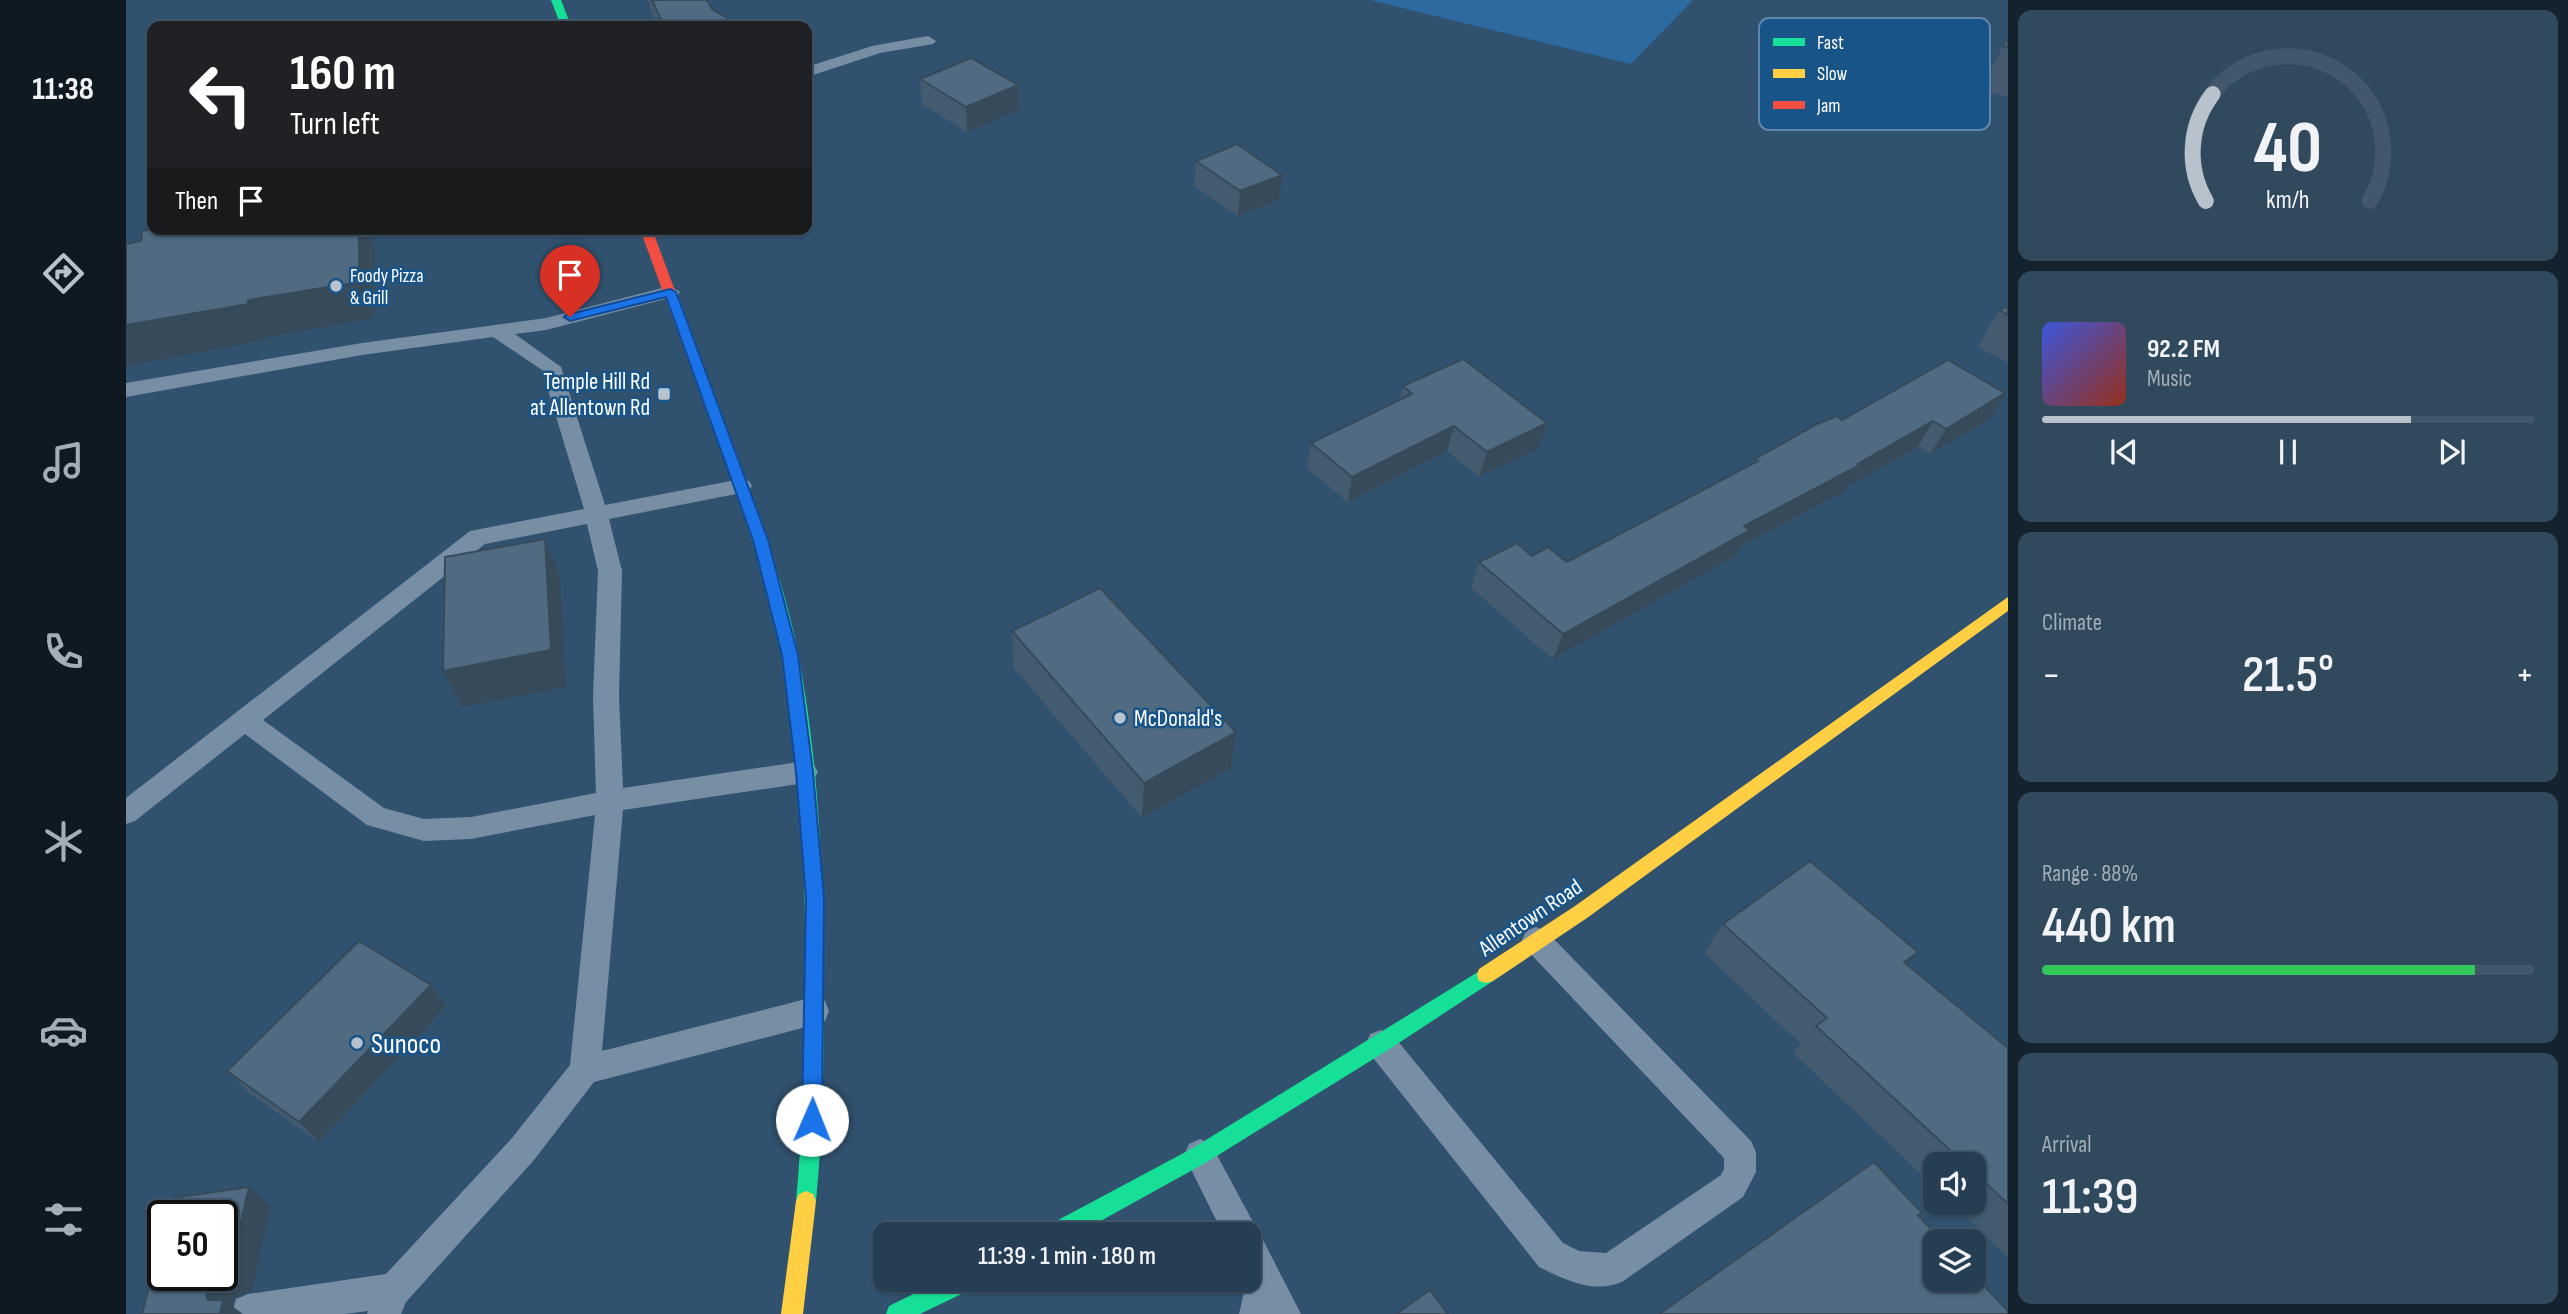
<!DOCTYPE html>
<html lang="en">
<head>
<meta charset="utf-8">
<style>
	body { margin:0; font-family:"Sofia Sans Condensed",sans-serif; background:#31495d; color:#f1f3f6; height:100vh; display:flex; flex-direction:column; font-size:26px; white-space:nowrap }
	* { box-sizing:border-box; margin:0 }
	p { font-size:23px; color:#a3aeb8 }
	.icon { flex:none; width:38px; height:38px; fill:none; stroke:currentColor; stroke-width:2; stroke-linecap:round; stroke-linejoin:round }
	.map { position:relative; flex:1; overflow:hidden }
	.details { display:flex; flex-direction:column; gap:10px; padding:10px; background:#14222e; width:560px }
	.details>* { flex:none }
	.top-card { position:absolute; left:21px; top:21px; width:665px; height:214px; border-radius:14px; box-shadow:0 2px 5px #0004,0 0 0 2px #42576a; background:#202124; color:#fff; overflow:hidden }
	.controls { position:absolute; left:1797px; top:1152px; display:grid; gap:14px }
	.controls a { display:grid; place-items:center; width:63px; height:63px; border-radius:14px; background:#253e53; box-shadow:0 2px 5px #0004,0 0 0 2px #42576a; font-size:35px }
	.speed { position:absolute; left:21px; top:1200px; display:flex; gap:14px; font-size:35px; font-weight:700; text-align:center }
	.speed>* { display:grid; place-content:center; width:91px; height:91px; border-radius:50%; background:#253e53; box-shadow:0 2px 5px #0004,0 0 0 2px #42576a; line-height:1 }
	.speed .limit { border:4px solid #111; border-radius:10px; background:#fff; color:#111 }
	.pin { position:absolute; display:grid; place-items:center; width:60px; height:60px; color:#fff; margin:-72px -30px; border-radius:50% 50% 50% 0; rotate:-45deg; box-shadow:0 0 7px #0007 }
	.pin .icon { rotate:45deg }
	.me { position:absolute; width:77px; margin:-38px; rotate:1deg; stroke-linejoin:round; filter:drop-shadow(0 0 5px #0008) }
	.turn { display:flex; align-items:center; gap:24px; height:147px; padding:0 28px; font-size:32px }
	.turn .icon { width:91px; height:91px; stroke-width:2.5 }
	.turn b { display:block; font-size:49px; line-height:60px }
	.then { display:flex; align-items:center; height:66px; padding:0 28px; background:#0003; gap:14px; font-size:26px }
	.big { font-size:52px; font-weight:600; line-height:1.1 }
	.details .tile { flex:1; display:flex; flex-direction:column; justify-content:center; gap:10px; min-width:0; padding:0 24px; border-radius:14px; background:#31495d }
	.details .dial { align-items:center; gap:0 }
	.dial svg { height:182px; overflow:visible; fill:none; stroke:#42576a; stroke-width:7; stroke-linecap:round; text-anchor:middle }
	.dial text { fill:#f1f3f6; stroke:none }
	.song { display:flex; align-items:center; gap:21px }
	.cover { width:84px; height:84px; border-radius:10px; background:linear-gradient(135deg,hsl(230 70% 55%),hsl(10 70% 35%)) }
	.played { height:7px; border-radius:4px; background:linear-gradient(90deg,#b7c2cd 75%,#42576a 75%) }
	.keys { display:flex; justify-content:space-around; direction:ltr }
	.heat { display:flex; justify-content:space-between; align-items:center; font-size:38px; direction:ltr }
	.charge { height:10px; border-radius:5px; background:linear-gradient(90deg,#34c759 88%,#42576a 0) }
	.trip { position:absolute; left:747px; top:1222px; width:388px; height:70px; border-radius:14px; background:#253e53; box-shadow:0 2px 5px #0004,0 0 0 2px #42576a; font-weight:600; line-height:70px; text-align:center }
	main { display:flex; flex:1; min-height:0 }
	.menu { display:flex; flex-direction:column; width:126px; justify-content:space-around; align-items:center; background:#0f1921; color:#a3aeb8 }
	.menu .icon { width:49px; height:49px }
	.menu .on { color:#b7c2cd }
	.menu b { font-size:32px; color:#f1f3f6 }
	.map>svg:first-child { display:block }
	.green { fill:#2c6a9f }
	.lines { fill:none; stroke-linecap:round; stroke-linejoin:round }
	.lane { fill:#788ea4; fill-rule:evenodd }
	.fast { fill:#16e098; fill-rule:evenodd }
	.slow { fill:#ffcf43; fill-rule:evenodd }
	.jam { fill:#f24e42; fill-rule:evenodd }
	.wall { fill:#445b6f }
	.shaded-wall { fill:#374a5a }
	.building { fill:#4f6a81; stroke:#374a5a; stroke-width:2 }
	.route { fill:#1a73e8; stroke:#114b97; stroke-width:2 }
	.poi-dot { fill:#b7c2cd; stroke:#185488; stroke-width:2.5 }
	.labels { text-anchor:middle; stroke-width:5; stroke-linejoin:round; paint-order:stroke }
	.far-poi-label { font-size:19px; fill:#fff; stroke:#185488; text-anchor:start }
	.poi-label { font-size:23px; fill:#fff; stroke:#185488; text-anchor:end }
	.street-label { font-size:23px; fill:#fff; stroke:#185488 }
	.near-poi-label { font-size:28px; fill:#fff; stroke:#185488; text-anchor:start }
	.key { fill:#185488; stroke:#5d87ac; stroke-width:2 }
	.key-label { font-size:19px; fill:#fff }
</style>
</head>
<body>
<main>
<nav class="menu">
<b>11:38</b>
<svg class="icon on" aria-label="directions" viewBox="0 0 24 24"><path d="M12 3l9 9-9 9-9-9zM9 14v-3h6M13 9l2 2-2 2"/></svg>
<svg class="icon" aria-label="music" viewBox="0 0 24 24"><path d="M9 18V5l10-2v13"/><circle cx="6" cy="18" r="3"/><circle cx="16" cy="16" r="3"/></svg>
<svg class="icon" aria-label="phone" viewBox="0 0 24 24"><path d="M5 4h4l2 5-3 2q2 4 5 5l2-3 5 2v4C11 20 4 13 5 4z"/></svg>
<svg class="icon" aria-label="climate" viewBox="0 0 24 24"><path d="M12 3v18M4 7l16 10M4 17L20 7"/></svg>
<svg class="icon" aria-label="car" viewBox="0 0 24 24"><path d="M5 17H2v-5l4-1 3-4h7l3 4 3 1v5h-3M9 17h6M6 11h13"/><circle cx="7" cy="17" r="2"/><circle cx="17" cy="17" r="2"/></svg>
<svg class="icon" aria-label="filters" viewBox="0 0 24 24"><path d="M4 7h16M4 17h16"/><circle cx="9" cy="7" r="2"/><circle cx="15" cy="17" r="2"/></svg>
</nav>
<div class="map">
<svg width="1882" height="1314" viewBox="0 0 1882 1314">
	<rect width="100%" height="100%" fill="#31526f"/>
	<polygon class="green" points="1244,0 1567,0 1505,64"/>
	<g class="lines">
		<g class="lane">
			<polygon points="802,36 810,41 807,44 754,53 681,77 681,67 746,46"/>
			<path d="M544 286 554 292 551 296 420 330 389 334 435 367 479 505 615 479 623 481 626 486 623 491 615 493 483 519 496 571 493 697 497 788 679 761 688 765 692 772 688 779 679 783 497 810 476 1051 688 997 699 1001 703 1011 699 1021 688 1025 468 1082 408 1160 280 1302 275 1314H241L242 1311 219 1314H106L110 1299 122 1294 260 1274 386 1138 444 1065 469 815 345 839 298 841 241 825 119 734 9 821 0 824V798L344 531 458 509 416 370 367 337 236 355 0 397V383L236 343 420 318ZM461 524 472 571 467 697 470 793 345 817 298 819 258 808 137 720 359 544Z"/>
			<path d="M1410 927 1420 931 1625 1141 1630 1152V1172L1617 1197 1496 1282C1467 1294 1440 1280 1413 1267L1244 1054 1240 1044 1244 1034 1255 1030 1266 1034 1437 1243 1453 1251 1480 1253 1595 1175 1598 1169V1158L1400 949 1396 940 1400 931Z"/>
			<polygon points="1074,1139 1085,1144 1127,1222 1131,1236 1136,1238 1175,1314 1113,1314 1121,1279 1124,1279 1124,1234 1097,1234 1058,1155 1063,1144"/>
		</g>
		<g class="fast">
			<polygon points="425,0 435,0 445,26 435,26"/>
			<path d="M617 487 624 492C641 539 657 586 668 634 693 750 697 870 698 989 698 1059 697 1130 690 1201L687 1208 680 1211 673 1208 670 1201C677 1130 678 1060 679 989 680 871 677 751 652 635 642 586 626 539 610 492Z"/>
			<polygon points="1360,967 1367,969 1369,975 1367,981 1262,1050 1081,1162 951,1234 918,1234 921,1226 1067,1148"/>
			<polygon points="818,1279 853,1279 850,1287 794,1314 760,1314 763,1306"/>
		</g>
		<g class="slow">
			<polygon points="1882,597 1882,611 1461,918 1367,981 1360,983 1353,981 1351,975 1353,969 1449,906"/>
			<polygon points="680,1191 687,1194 690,1201 677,1314 655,1314 670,1201 673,1194"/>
		</g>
		<polygon class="jam" points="514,229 526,229 624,492 622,495 617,497 610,492"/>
	</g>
	<g class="wall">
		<polygon points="522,0 581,0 586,9 614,26 532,26 524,8"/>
		<polygon points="1882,36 1882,97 1855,90"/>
		<polygon points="794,79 892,85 893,110 841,132 796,104"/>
		<polygon points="1070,161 1153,200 1112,216 1068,186"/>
		<polygon points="1882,306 1882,363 1852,347 1873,310"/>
		<polygon points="1277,386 1421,423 1413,448 1353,477 1321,451 1222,502 1181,468 1185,443 1274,400"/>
		<polygon points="1864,419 1804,454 1792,447 1721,487 1719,491 1615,546 1611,555 1427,659 1345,588 1353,562 1406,556 1441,562 1626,464 1629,459 1716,420"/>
		<polygon points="886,631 1110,732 1105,768 1016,818 888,668"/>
		<polygon points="1597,924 1781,964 1882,1048 1882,1257 1824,1202 1848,1202 1848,1164 1810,1164 1810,1188 1667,1053 1675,1044 1578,953"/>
		<polygon points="305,985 320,1007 193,1142 122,1092 101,1071"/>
	</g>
	<g class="shaded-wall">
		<polygon points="892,85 893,110 841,132 840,107"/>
		<polygon points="1156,175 1153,200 1112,216 1114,191"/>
		<polygon points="233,229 242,229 249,246 248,318 141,337 140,340 0,366 0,325 122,300"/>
		<polygon points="1879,393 1864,419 1804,454 1820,429"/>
		<polygon points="1807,421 1792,447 1721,487 1719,491 1615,546 1611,555 1427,659 1437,634 1618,526"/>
		<polygon points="1421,423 1413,448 1353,477 1361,452"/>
		<polygon points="1328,426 1321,451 1222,502 1226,477"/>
		<polygon points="419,539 434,576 440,687 336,707 317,671"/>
		<polygon points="1110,732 1105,768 1016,818 1018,783"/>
		<polygon points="1792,952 1767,980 1778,962"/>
		<polygon points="305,985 320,1007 193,1142 173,1122"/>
		<polygon points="123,1187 144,1206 126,1291 109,1297 106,1306 117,1314 94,1314 80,1296"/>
	</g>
	<g class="building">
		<polygon points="526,0 581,0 586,9 614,26 540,26 537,24"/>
		<polygon points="1882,36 1882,47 1877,46"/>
		<polygon points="845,58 892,85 840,107 794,79"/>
		<polygon points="1111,144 1156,175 1114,191 1070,161"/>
		<polygon points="26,229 233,229 233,282 122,300 122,304 0,325 0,244 15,241 16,231"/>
		<polygon points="1882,306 1882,315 1873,310"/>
		<polygon points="1337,359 1421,423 1361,452 1328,426 1226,477 1185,443 1286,394 1277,386"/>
		<polygon points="1822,360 1879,393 1820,429 1807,421 1732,464 1734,465 1618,526 1624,530 1437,634 1353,562 1391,543 1406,556 1422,547 1441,562 1632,461 1629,459 1691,424 1711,416 1716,420"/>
		<polygon points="419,539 425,650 317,671 319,557"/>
		<polygon points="974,588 1110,732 1018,783 886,631"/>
		<polygon points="1684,861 1792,952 1778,962 1882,1048 1882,1204 1848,1172 1848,1164 1839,1164 1690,1026 1701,1018 1597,924"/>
		<polygon points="233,941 305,985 173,1122 101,1071"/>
		<polygon points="1748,1162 1796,1213 1792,1215 1816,1241 1810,1241 1810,1279 1848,1279 1848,1275 1882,1311 1882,1314 1533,1314"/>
		<polygon points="123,1187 103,1273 96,1276 96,1216 41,1216 46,1198"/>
		<polygon points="37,1234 37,1276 96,1276 85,1279 80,1296 82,1300 97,1300 94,1314 16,1314"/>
		<polygon points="1304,1290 1322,1314 1270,1314"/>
	</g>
	<polygon class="route" points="544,289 550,292 642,540 672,655 687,772 698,898 696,1120 693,1127 686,1129 679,1127 676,1120 680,898 670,772 656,655 627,540 540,297 444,321 438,317 440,315"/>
	<g class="poi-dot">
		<circle cx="210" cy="286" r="7"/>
		<rect x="531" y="387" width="14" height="14" rx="3.5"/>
		<circle cx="994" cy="718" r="7"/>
		<circle cx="231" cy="1043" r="7"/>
	</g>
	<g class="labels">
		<g class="far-poi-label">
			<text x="224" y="282">Foody Pizza<tspan x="224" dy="22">&amp; Grill</tspan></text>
		</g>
		<g class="poi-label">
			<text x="524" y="389">Temple Hill Rd<tspan x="524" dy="26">at Allentown Rd</tspan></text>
			<text x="1008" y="726" text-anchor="start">McDonald's</text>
		</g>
		<g class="street-label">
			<text transform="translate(1404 917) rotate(-34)" y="8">Allentown Road</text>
		</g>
		<g class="near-poi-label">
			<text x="245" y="1053">Sunoco</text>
		</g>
	</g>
	<rect x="1633" y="18" width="231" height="112" rx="10" class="key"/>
	<rect x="1647" y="38" width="32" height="8" fill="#16e098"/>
	<rect x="1647" y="69" width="32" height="9" fill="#ffcf43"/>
	<rect x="1647" y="101" width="32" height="8" fill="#f24e42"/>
	<g class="key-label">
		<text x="1691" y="49">Fast</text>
		<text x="1691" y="80">Slow</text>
		<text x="1691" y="112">Jam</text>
	</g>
</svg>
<div class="controls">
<a><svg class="icon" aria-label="sound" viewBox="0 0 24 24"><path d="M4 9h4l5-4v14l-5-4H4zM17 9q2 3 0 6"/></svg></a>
<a><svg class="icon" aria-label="layers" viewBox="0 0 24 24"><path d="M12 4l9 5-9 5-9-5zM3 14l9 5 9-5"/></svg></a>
</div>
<div class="speed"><div class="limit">50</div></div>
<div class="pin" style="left:444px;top:317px;background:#d93025"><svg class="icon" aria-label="arrive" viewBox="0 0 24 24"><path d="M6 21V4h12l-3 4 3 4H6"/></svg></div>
<svg class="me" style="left:686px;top:1120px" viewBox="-20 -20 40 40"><circle r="19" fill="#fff"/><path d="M0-13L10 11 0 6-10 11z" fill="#1a73e8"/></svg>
<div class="trip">11:39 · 1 min · 180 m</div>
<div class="top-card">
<div class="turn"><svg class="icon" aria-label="left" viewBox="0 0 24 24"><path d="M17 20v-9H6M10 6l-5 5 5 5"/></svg><div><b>160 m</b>Turn left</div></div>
<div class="then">Then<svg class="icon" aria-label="arrive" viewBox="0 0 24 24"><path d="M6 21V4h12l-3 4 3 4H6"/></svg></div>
</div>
</div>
<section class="details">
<div class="tile dial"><svg viewBox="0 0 100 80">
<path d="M14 69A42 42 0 1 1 86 69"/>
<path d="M14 69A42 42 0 0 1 17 22" stroke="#b7c2cd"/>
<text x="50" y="56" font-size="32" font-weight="700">40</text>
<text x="50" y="72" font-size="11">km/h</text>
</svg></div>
<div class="tile">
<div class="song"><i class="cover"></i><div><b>92.2 FM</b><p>Music</p></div></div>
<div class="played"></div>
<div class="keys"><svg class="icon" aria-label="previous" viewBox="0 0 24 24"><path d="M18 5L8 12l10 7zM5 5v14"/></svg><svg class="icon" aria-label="pause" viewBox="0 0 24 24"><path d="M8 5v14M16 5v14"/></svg><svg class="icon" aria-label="next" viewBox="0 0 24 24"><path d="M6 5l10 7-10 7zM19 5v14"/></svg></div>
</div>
<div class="tile"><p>Climate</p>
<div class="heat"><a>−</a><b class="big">21.5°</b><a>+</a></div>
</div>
<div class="tile"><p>Range · 88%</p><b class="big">440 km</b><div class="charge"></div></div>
<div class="tile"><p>Arrival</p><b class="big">11:39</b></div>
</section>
</main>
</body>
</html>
